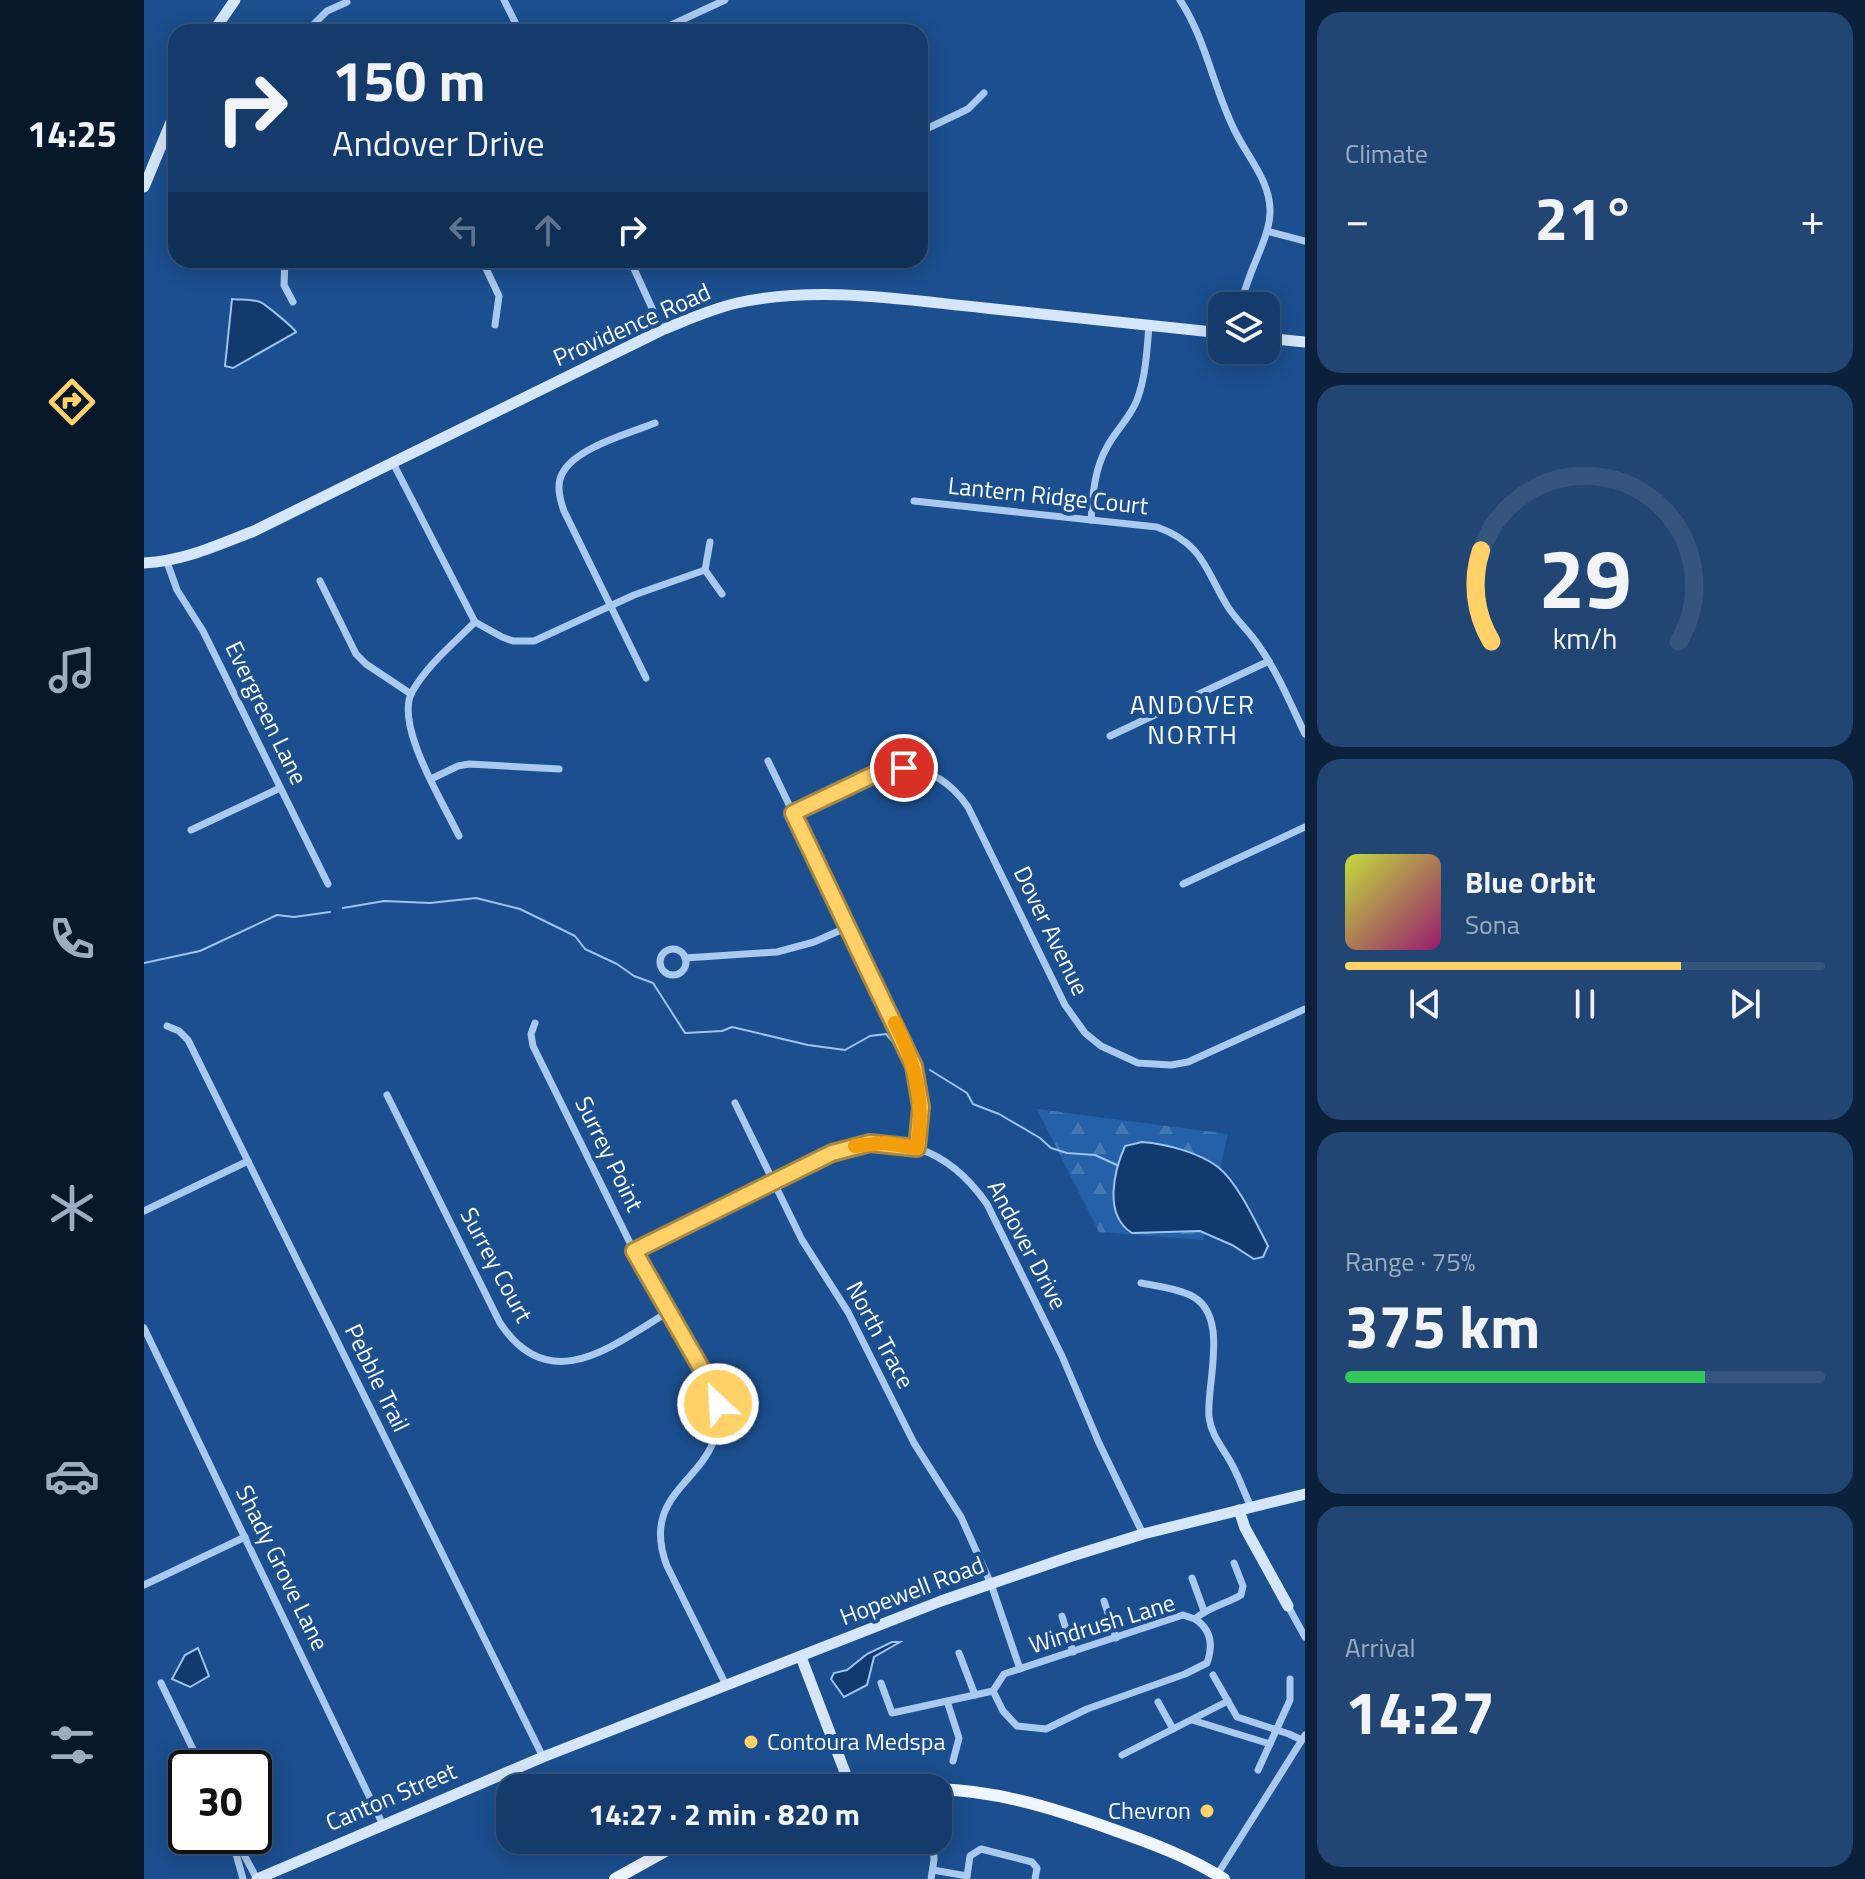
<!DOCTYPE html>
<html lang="en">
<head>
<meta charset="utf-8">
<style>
	body { margin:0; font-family:"Titillium Web",sans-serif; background:#214673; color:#f1f3f6; height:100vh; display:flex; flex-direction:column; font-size:30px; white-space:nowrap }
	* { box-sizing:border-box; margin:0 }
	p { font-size:26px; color:#9dadc1 }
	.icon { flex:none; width:44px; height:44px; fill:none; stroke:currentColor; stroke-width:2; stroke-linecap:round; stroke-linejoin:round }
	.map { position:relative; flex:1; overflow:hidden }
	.details { display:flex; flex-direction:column; gap:12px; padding:12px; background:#0b203b; width:560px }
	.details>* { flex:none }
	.top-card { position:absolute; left:24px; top:24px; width:760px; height:244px; border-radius:24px; box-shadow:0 4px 20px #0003,0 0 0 2px #33557e; background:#143b6b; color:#f1f3f6; overflow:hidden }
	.buttons { position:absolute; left:1064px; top:292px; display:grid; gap:16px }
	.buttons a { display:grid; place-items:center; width:72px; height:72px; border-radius:16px; background:#143b6b; box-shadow:0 4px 20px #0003,0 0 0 2px #33557e; font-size:40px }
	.speed { position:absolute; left:24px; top:1750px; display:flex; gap:16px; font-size:40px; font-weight:700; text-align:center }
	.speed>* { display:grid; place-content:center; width:104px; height:104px; border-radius:50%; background:#143b6b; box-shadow:0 4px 20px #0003,0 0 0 2px #33557e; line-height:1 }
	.speed .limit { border:4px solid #111; border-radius:12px; background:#fff; color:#111 }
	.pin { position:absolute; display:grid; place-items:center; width:68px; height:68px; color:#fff; margin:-34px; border:4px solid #fff; border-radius:50%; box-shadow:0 2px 8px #0007 }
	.me { position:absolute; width:88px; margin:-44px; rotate:335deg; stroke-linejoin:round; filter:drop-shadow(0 0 6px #0008) }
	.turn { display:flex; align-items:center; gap:28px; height:168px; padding:0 32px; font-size:36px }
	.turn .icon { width:104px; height:104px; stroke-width:2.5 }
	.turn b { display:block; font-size:56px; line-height:68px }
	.lanes { display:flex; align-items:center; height:76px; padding:0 32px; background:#0003; justify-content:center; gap:40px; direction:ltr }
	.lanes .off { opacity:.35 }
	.big { font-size:60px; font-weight:700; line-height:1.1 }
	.details .widget { flex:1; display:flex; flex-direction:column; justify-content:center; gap:12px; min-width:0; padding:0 28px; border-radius:24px; background:#214673 }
	.details .dial { align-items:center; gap:0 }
	.dial svg { height:208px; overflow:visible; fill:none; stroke:#33557e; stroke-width:7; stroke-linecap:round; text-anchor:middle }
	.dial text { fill:#f1f3f6; stroke:none }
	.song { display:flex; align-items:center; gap:24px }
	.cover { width:96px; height:96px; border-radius:12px; background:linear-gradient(135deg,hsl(70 70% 55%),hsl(320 70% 35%)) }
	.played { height:8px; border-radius:4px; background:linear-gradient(90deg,#ffd166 70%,#33557e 70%) }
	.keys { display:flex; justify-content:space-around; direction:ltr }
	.heat { display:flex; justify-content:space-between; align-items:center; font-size:44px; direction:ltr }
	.charge { height:12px; border-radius:6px; background:linear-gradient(90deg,#34c759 75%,#33557e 0) }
	.trip { position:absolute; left:352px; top:1774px; width:456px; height:80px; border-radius:24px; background:#143b6b; box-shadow:0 4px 20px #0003,0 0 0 2px #33557e; font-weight:700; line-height:80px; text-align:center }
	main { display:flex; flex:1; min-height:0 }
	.tabs { display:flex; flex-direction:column; width:144px; justify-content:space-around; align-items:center; background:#08182b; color:#9dadc1 }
	.tabs .icon { width:56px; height:56px }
	.tabs .on { color:#ffd166 }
	.tabs b { font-size:36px; color:#f1f3f6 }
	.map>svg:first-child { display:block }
	.forest { fill:url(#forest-firs) }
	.water { fill:#123a6d; stroke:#9cc4f0; stroke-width:2 }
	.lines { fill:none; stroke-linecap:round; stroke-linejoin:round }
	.stream { stroke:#9cc4f0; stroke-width:2 }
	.street { stroke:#a9c9ee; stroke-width:7 }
	.secondary { stroke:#d6e6fa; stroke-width:11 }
	.primary { stroke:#f0f6ff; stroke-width:12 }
	.route-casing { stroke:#a68842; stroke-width:20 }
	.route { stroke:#ffd166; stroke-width:14 }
	.slow { stroke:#f59e0b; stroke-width:14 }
	.poi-dot { fill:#ffd166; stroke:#1b4f8f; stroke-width:3 }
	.labels { text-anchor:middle; stroke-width:8; stroke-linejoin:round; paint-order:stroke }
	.street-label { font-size:24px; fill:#fff; stroke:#1b4f8f }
	.poi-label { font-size:24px; fill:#fff; stroke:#1b4f8f; text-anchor:start }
	.neighbourhood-label { font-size:26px; letter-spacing:2px; fill:#fff; stroke:#1b4f8f }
</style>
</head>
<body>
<main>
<nav class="tabs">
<b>14:25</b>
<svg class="icon on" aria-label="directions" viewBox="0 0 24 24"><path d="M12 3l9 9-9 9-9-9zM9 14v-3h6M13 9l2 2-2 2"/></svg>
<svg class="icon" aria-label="music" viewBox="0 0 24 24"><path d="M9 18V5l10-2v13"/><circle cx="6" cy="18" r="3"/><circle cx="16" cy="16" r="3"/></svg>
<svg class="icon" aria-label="phone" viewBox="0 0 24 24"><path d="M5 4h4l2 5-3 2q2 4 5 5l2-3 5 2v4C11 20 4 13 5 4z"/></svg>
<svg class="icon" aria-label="climate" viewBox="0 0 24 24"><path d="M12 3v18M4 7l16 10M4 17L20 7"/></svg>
<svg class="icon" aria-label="car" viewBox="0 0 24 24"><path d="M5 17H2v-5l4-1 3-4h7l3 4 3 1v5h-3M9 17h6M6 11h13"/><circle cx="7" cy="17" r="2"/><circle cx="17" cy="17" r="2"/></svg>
<svg class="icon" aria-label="filters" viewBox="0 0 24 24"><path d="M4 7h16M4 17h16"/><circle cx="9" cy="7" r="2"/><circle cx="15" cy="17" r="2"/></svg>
</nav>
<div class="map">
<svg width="1161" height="1879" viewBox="0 0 1161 1879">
	<defs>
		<pattern id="forest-firs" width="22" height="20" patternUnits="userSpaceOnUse" patternTransform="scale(2)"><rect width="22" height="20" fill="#2461a8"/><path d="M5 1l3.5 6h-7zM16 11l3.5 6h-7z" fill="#4579b5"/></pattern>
	</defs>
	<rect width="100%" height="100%" fill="#1b4f8f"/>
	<polygon class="forest" points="893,1109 1084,1134 1059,1240 955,1232"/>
	<g class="water">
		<path d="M88 299C96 300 108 299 116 302 120 303 150 328 152 332L89 368 81 366Z"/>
		<path d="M998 1142C1022 1144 1054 1152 1074 1167 1094 1183 1112 1223 1124 1246L1119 1257 1110 1259 1088 1245 1056 1231 988 1233C959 1215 970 1171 981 1146Z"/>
		<polygon points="748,1642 756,1642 730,1657 723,1685 700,1697 687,1679 690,1673 703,1670 723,1654"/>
		<polygon points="54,1648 65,1676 46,1687 28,1679 41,1655"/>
	</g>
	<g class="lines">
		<g class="stream">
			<polyline points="199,908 240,901 286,903 332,898 376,909 431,936 441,949 473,964 490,976 509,983 541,1033 578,1031 588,1027 664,1045 701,1050 726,1036 742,1034 748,1041"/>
			<polyline points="0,963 56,951 133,915 150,917 186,912"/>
			<polyline points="786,1070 823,1093 829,1104 855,1114 896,1138 907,1148 923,1153 951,1155 973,1165"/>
		</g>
		<g class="street">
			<polyline points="360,0 376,32"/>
			<path d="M1036 0C1063 41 1070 92 1093 135 1106 160 1127 183 1126 213 1125 241 1102 274 1097 306"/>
			<polyline points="162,32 183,11 203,2"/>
			<polyline points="512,32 581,0"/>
			<polyline points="776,132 824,109 840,93"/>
			<polyline points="1123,231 1161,241"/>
			<polyline points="141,260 140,285 149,302"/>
			<polyline points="338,260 355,296 351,325"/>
			<polyline points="486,260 518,330"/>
			<polyline points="249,463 331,622 358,637 369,641 390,641 490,595 561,570"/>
			<path d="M770 501 1013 527C1060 544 1061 570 1084 607 1093 621 1106 632 1115 646 1134 673 1147 705 1161 734"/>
			<path d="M947 520C949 494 950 470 963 447 972 430 986 418 993 400 1002 376 1003 350 1005 325"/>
			<polyline points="566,542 561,570 578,594"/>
			<polyline points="23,562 33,590 59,631 184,884"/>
			<polyline points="176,581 212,654 222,664 267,694"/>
			<path d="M502 678 420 511C416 500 412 485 418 474 430 448 486 433 511 423"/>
			<polyline points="966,736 1125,661"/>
			<path d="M624 761 764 1051C777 1083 779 1114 773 1148"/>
			<polyline points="287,779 314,766 325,764 415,769"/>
			<path d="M649 813C709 784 774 734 824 807L921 1005 941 1033 957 1046 994 1063 1027 1065 1044 1062 1161 1009"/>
			<polyline points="47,830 136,788"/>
			<path d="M315 836C300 804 250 725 268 692 283 665 310 643 331 622"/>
			<polyline points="1039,884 1161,827"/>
			<circle cx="529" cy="962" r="13"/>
			<polyline points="541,958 633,952 670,942 704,927"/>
			<path d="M391 1023 387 1034 389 1046 490 1251 568 1387C599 1480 489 1477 523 1566L582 1685"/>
			<polyline points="23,1026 35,1031 44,1040 399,1757"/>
			<path d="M243 1095 356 1323C406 1398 468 1346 524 1312"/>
			<polyline points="591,1103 658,1240 704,1312 770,1443 817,1517 847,1584 876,1669"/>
			<polyline points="0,1211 104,1161"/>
			<path d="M490 1251 688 1153C753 1131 803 1147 843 1204L918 1356 955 1443 999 1534"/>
			<path d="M997 1283C1013 1286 1031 1288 1046 1295 1087 1314 1062 1383 1065 1417 1067 1433 1075 1443 1083 1456 1093 1471 1099 1490 1107 1507"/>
			<polyline points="0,1328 239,1825"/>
			<polyline points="1048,1578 1060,1611"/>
			<polyline points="0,1585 101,1537"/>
			<polyline points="960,1601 972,1638"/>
			<polyline points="1144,1606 1161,1637"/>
			<polyline points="918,1616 929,1652"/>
			<path d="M1051 1619C1068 1630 1069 1646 1063 1663L1041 1674 943 1709 902 1729 873 1726 859 1711 849 1691 860 1674 1039 1615 1051 1619C1064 1607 1082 1604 1097 1595L1099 1586 1090 1563"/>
			<polyline points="815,1653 831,1695"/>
			<polyline points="1069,1675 1093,1717 1145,1734 1158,1740"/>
			<polyline points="17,1683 58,1768"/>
			<polyline points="737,1683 748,1713 849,1691"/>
			<polyline points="803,1701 815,1738 809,1761"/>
			<polyline points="1014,1702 1029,1729"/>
			<polyline points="1048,1720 1126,1744"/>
			<polyline points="978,1755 1084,1701"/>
			<polyline points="1114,1770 1146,1700 1146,1679"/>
			<polyline points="87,1836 99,1879"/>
			<polyline points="90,1836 113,1879"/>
			<polyline points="789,1870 823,1876 822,1879"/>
			<polyline points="1073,1875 1161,1735"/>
			<polyline points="823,1876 826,1856 837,1849 888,1862 893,1868 891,1879"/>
			<polyline points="787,1879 790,1860 789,1840"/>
		</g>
		<g class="secondary">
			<polyline points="69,32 91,0"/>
			<polyline points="0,187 32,110"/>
			<polyline points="1122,338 1161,342"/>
			<path d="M0 563C40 561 74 545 110 531L518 330C543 320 567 309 593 303 674 285 760 300 841 308 920 317 999 325 1078 333"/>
			<polyline points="1095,1510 1101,1528 1144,1606"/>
			<polyline points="657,1657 707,1788"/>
			<polyline points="113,1879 399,1757 797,1601 925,1557 999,1534 1161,1494"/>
		</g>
		<g class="primary">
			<polyline points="740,1788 778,1788"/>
			<path d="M794 1789C857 1791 915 1810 973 1831 1010 1844 1047 1858 1080 1879"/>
			<polyline points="471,1879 541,1840"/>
		</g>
	</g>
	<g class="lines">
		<defs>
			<polyline id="route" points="574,1404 568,1387 490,1251 688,1153 726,1143 773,1148 777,1107 770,1066 649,813 729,775 760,768"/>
		</defs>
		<use href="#route" class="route-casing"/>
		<use href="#route" class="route"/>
		<path class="slow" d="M711 1146 741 1143 773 1148C781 1102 772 1064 751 1023"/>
	</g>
	<g class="poi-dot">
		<circle cx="607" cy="1742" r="8"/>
		<circle cx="1063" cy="1811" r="8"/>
	</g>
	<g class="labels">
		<g class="street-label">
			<text transform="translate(488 325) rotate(-24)" y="8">Providence Road</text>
			<text transform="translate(904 496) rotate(6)" y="8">Lantern Ridge Court</text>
			<text transform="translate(122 713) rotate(64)" y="8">Evergreen Lane</text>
			<text transform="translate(907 931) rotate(64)" y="8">Dover Avenue</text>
			<text transform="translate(465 1154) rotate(64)" y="8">Surrey Point</text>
			<text transform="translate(883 1245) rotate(62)" y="8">Andover Drive</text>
			<text transform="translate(352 1265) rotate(62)" y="8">Surrey Court</text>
			<text transform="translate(736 1335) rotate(62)" y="8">North Trace</text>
			<text transform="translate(233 1378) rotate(64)" y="8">Pebble Trail</text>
			<text transform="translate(138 1568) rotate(64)" y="8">Shady Grove Lane</text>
			<text transform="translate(768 1591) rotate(-21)" y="8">Hopewell Road</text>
			<text transform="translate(958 1624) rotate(-17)" y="8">Windrush Lane</text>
			<text transform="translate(247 1797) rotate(-23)" y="8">Canton Street</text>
		</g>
		<g class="poi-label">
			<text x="623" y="1750">Contoura Medspa</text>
			<text x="1047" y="1819" text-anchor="end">Chevron</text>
		</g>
		<g class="neighbourhood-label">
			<text x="1049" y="714">ANDOVER<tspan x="1049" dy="30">NORTH</tspan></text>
		</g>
	</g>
</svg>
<div class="buttons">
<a><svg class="icon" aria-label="layers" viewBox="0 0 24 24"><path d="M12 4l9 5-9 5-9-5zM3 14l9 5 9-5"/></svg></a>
</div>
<div class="speed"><div class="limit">30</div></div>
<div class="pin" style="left:760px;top:768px;background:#d93025"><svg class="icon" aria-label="arrive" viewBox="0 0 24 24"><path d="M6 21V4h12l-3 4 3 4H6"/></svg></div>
<svg class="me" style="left:574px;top:1404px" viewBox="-20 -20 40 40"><circle r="17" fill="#ffd166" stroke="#fff" stroke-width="3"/><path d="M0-11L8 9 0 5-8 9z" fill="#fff"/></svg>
<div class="trip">14:27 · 2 min · 820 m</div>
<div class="top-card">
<div class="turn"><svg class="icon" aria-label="right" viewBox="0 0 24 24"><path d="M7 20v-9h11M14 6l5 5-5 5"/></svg><div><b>150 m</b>Andover Drive</div></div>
<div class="lanes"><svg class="icon off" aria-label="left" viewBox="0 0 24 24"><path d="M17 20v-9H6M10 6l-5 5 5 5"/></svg><svg class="icon off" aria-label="ahead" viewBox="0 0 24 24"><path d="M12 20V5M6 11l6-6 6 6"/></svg><svg class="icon" aria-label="right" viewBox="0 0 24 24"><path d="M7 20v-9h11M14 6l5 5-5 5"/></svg></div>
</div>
</div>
<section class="details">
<div class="widget"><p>Climate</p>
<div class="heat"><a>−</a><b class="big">21°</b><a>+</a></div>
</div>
<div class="widget dial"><svg viewBox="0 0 100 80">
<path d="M14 69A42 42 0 1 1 86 69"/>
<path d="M14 69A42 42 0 0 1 10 34" stroke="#ffd166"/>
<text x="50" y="56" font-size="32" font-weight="700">29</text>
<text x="50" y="72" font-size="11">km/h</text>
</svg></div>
<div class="widget">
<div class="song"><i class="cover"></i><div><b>Blue Orbit</b><p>Sona</p></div></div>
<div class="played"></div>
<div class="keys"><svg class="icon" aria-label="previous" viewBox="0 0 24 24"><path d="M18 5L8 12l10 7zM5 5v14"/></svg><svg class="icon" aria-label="pause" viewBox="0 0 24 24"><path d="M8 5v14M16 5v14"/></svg><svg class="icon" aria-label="next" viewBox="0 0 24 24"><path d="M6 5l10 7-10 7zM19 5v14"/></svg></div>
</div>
<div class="widget"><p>Range · 75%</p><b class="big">375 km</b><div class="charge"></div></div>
<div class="widget"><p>Arrival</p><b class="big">14:27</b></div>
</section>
</main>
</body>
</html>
